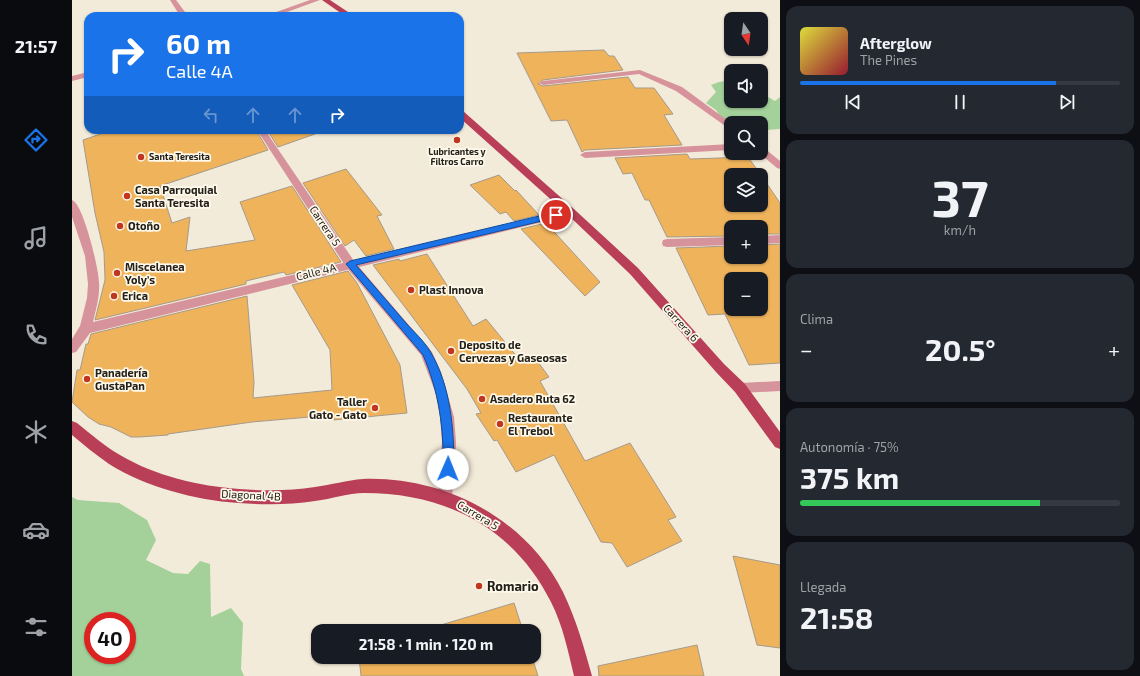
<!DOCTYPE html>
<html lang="es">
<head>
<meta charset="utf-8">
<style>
	body { margin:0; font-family:"Exo 2",sans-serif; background:#242831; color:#f1f3f6; height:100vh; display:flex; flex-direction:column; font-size:15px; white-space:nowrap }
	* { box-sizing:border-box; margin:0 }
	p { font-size:13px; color:#9ea1a6 }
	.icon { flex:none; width:22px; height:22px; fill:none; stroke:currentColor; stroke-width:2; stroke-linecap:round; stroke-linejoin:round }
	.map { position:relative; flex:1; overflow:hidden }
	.sheet { display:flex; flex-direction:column; gap:6px; padding:6px; background:#0d0f14; width:360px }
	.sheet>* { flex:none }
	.guide { position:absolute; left:12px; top:12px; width:380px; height:122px; border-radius:12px; box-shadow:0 1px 3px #0004; background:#1a73e8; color:#fff; overflow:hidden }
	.needle { width:26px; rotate:167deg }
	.fabs { position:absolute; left:652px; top:12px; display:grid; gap:8px }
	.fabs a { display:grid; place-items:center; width:44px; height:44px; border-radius:8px; background:#171b24; box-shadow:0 1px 3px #0004; font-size:20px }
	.speed { position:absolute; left:12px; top:612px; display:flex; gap:8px; font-size:20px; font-weight:700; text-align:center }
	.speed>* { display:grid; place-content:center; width:52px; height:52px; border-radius:50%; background:#171b24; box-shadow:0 1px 3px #0004; line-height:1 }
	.speed .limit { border:6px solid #d22; background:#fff; color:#111 }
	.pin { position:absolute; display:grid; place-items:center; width:34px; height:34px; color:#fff; margin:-17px; border:2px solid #fff; border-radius:50%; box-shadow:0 1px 4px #0007 }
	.me { position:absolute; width:44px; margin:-22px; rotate:1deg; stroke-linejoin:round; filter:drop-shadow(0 0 3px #0008) }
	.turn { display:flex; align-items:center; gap:14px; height:84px; padding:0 16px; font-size:18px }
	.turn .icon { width:52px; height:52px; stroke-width:2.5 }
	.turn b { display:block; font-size:28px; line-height:34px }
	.lanes { display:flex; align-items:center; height:38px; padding:0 16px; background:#0003; justify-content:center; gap:20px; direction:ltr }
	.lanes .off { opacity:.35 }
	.big { font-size:30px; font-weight:700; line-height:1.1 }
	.sheet .tile { flex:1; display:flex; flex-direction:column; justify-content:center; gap:6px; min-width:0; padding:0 14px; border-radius:12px; background:#242831 }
	.sheet .dial { align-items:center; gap:0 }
	.dial b { font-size:52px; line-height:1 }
	.song { display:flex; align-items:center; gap:12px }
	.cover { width:48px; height:48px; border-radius:6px; background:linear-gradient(135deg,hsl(60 70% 55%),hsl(350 70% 35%)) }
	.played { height:4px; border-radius:2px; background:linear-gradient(90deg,#1a73e8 80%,#363941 80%) }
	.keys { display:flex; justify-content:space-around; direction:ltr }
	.heat { display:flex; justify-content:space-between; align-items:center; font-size:22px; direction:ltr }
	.charge { height:6px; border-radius:3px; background:linear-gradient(90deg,#34c759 75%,#363941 0) }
	.trip { position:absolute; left:239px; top:624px; width:230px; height:40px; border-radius:12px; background:#171b24; box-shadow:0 1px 3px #0004; font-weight:700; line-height:40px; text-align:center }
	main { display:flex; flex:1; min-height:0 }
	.tabs { display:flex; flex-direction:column; width:72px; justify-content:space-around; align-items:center; background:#090b0e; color:#9ea1a6 }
	.tabs .icon { width:28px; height:28px }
	.tabs .on { color:#1a73e8 }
	.tabs b { font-size:18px; color:#f1f3f6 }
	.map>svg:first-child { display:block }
	.green { fill:#a4d19a; fill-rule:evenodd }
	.building { fill:#efb35b; stroke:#a59a8b; fill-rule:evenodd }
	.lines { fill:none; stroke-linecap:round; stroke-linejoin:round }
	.minor { fill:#d7939b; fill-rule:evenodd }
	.tertiary { fill:#d7939b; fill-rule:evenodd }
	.primary { fill:#b93f58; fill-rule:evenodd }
	.route { fill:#1a73e8; stroke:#114b97 }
	.poi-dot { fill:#c1361f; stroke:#fef9ea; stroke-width:1.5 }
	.labels { text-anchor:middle; stroke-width:3.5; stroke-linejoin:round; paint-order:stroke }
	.far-poi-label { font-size:9px; font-weight:bold; fill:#23201a; stroke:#fef9ea }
	.poi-label { font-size:11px; font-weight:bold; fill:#23201a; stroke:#fef9ea; text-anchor:start }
	.street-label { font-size:11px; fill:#23201a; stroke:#fef9ea }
	.near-poi-label { font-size:13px; font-weight:bold; fill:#23201a; stroke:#fef9ea; text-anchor:start }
</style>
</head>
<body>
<main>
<nav class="tabs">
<b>21:57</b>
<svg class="icon on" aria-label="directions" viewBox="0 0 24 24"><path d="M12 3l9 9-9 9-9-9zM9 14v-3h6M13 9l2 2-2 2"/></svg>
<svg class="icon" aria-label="music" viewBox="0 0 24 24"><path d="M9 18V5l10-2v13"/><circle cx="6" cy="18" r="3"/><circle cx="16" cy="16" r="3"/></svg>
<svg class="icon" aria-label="phone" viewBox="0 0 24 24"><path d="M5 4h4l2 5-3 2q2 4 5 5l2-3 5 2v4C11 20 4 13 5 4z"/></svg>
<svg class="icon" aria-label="climate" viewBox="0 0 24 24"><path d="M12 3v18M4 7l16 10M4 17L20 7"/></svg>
<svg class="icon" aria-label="car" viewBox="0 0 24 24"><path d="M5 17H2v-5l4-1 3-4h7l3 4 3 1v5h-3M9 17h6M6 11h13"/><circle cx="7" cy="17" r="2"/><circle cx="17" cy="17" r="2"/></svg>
<svg class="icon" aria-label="filters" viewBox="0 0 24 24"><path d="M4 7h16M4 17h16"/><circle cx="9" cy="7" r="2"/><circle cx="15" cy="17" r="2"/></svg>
</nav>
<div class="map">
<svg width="708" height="676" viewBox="0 0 708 676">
	<rect width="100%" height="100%" fill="#f3ebd9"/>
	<g class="green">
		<polygon points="659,80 659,101 689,101 689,93 703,101 708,97 708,129 694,130 689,126 689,123 650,119 644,110 634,103 644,92 639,85 647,82"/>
		<path d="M0 497 6 500 47 503 75 520 84 540 74 560 101 573 116 574 128 561 138 564 139 617 159 608 171 623 169 669 172 676H0ZM21 621H55V655H21Z"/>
	</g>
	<g class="building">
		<polygon points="532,50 537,56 542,56 551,70 471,80 466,84 471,86 556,77 563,88 582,88 601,114 592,115 610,145 513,150 510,152 495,120 479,121 445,53"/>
		<polygon points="40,130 184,130 196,150 88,186 100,223 118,217 114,251 183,240 168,202 220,186 269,262 214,275 212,272 174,281 174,284 23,320 33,280 32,252 23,213 11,140"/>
		<polygon points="195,130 243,130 243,134 206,147"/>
		<polygon points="615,154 618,159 676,157 689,175 659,175 659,205 689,205 689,175 708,203 708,234 689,234 689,227 659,227 659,236 595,237 577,200 573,200 560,173 551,174 543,158"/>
		<polygon points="274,169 310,215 305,216 322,249 294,256 282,240 273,246 231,183"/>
		<polygon points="427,175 443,191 444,190 467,215 442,221 434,212 428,214 398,185"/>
		<polygon points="474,223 528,282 513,296 449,229"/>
		<path d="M708 244V363L677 365 653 314 636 315 604 248 659 246V257H689V245ZM659 279H689V309H659Z"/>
		<polygon points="355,254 401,326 414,319 451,364 463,358 477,377 468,381 513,461 558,443 604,517 596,520 610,541 555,567 540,543 529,542 482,455 444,472 425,440 422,441 404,414 409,413 395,389 301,265 327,259 328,261"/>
		<polygon points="276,271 285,283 328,365 335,413 262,420 261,415 180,422 96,434 96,435 67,437 59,437 39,427 27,424 16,417 0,402 5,370 8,370 14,344 16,344 19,334 175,296 182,382 181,398 260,390 258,350 220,285"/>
		<polygon points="661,556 708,565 708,648 685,645"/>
		<polygon points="442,603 451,631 349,631"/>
		<polygon points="625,645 632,676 527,676 526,666"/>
		<polygon points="287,657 460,657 466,676 289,676"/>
	</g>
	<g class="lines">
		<g class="minor">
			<polygon points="238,0 248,0 204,16 193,16"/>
			<polygon points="568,70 610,87 659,123 659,130 604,91 567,74 471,85 467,83 471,81"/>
			<polygon points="16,72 16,77 0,81 0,76"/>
			<polygon points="659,144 659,150 513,158 508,155 513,152"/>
			<polygon points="689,147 692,148 708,161 708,169 705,168 687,153 689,153"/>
			<path d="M0 200C11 203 27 269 27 283 28 296 24 309 21 322L499 209 504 212 499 215 18 333 4 352 0 353V339L8 326 15 298 16 284 13 256 0 217Z"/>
			<polygon points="708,235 708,243 689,244 689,236"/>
			<polygon points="659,237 659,245 595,247 591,246 590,243 591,240 595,239"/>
			<polygon points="708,381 708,391 668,393 663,392 662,388 663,384 668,383"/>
		</g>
		<g class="tertiary">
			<polygon points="98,0 104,0 116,16 108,16"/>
			<polygon points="185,130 193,130 282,261 360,352 369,372 382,417 384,442 383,469 380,496 378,501 373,503 368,501 366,496 370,442 368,417 364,394 349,355 274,267"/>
		</g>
		<g class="primary">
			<polygon points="250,0 258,0 282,16 273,16"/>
			<polygon points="388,110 391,111 503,210 566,268 652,364 673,384 708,432 708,449 703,447 663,392 644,372 558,274 495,214 388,118"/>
			<path d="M0 421 5 423C19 434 32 446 48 455 83 476 127 486 167 489 192 491 218 491 243 487 259 485 275 480 291 479 372 476 454 518 491 592 504 619 512 647 520 676H502C496 651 491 626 479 602 442 528 374 493 292 493 276 493 260 499 243 501 218 505 192 505 166 503 123 500 74 487 37 464 24 455 12 445 0 435Z"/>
		</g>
	</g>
	<path class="route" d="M484 212 487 213V217L284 265C301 284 317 304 334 323 342 332 352 341 358 351 379 386 382 429 382 469L380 472 376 474 372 472 371 469C372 428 367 392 351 355L274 264 278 261Z"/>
	<g class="poi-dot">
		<circle cx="385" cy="140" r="4"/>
		<circle cx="69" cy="157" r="4"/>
		<circle cx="55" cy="196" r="4"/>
		<circle cx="48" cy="226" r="4"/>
		<circle cx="45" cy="273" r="4"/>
		<circle cx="339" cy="290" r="4"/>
		<circle cx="42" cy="296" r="4"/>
		<circle cx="379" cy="351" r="4"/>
		<circle cx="15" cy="379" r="4"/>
		<circle cx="410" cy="399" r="4"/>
		<circle cx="303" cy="408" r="4"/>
		<circle cx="428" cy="424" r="4"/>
		<circle cx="407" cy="586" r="4"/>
	</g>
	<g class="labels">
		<g class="far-poi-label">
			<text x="385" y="155">Lubricantes y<tspan x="385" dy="10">Filtros Carro</tspan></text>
			<text x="77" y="160" text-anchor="start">Santa Teresita</text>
		</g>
		<g class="poi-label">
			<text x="63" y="194">Casa Parroquial<tspan x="63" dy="13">Santa Teresita</tspan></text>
			<text x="56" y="230">Otoño</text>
			<text x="53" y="271">Miscelanea<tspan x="53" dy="13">Yoly's</tspan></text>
			<text x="347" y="294">Plast Innova</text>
			<text x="50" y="300">Erica</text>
			<text x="387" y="349">Deposito de<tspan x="387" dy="13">Cervezas y Gaseosas</tspan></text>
			<text x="23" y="377">Panadería<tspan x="23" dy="13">GustaPan</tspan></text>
			<text x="418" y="403">Asadero Ruta 62</text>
			<text x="295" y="406" text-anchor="end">Taller<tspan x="295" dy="13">Gato - Gato</tspan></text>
			<text x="436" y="422">Restaurante<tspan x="436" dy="13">El Trebol</tspan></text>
		</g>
		<g class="street-label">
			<text transform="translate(253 226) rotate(56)" y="4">Carrera 5</text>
			<text transform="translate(244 272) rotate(-14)" y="4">Calle 4A</text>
			<text transform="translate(609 323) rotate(48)" y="4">Carrera 6</text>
			<text transform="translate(179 495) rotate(3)" y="4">Diagonal 4B</text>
			<text transform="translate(406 515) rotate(31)" y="4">Carrera 5</text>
		</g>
		<g class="near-poi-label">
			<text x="415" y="591">Romario</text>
		</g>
	</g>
</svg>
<div class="fabs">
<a><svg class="needle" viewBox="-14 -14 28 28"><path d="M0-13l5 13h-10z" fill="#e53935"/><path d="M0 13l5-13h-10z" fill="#9ea1a6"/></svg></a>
<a><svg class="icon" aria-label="sound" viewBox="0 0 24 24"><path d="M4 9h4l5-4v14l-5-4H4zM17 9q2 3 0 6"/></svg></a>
<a><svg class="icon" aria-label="search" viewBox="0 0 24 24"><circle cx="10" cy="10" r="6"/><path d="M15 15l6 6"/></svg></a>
<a><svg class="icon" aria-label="layers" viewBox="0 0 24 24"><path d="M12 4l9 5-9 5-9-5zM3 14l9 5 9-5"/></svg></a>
<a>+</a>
<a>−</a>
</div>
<div class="speed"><div class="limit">40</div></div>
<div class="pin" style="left:484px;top:215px;background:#d93025"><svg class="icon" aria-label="arrive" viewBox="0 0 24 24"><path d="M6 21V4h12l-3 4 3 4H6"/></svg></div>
<svg class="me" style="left:376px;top:469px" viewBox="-20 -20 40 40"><circle r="19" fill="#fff"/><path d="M0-13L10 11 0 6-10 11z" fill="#1a73e8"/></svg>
<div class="trip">21:58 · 1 min · 120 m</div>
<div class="guide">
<div class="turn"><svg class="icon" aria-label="right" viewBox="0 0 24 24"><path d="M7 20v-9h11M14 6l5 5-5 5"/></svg><div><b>60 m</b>Calle 4A</div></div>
<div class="lanes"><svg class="icon off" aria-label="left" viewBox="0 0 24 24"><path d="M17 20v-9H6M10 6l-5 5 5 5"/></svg><svg class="icon off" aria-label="ahead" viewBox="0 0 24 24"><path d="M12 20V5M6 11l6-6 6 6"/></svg><svg class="icon off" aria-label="ahead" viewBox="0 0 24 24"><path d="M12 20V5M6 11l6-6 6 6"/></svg><svg class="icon" aria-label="right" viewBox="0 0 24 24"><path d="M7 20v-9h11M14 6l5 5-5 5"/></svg></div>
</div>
</div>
<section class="sheet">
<div class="tile">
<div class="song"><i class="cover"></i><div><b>Afterglow</b><p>The Pines</p></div></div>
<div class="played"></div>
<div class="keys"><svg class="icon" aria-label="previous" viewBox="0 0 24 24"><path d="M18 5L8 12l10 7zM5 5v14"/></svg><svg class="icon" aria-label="pause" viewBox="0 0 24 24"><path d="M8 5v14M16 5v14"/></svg><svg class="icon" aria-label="next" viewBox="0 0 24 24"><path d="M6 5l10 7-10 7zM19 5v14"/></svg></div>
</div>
<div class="tile dial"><b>37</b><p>km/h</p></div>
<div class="tile"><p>Clima</p>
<div class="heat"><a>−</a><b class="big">20.5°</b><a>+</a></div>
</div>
<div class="tile"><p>Autonomía · 75%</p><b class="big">375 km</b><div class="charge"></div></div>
<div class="tile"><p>Llegada</p><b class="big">21:58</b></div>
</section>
</main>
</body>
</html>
